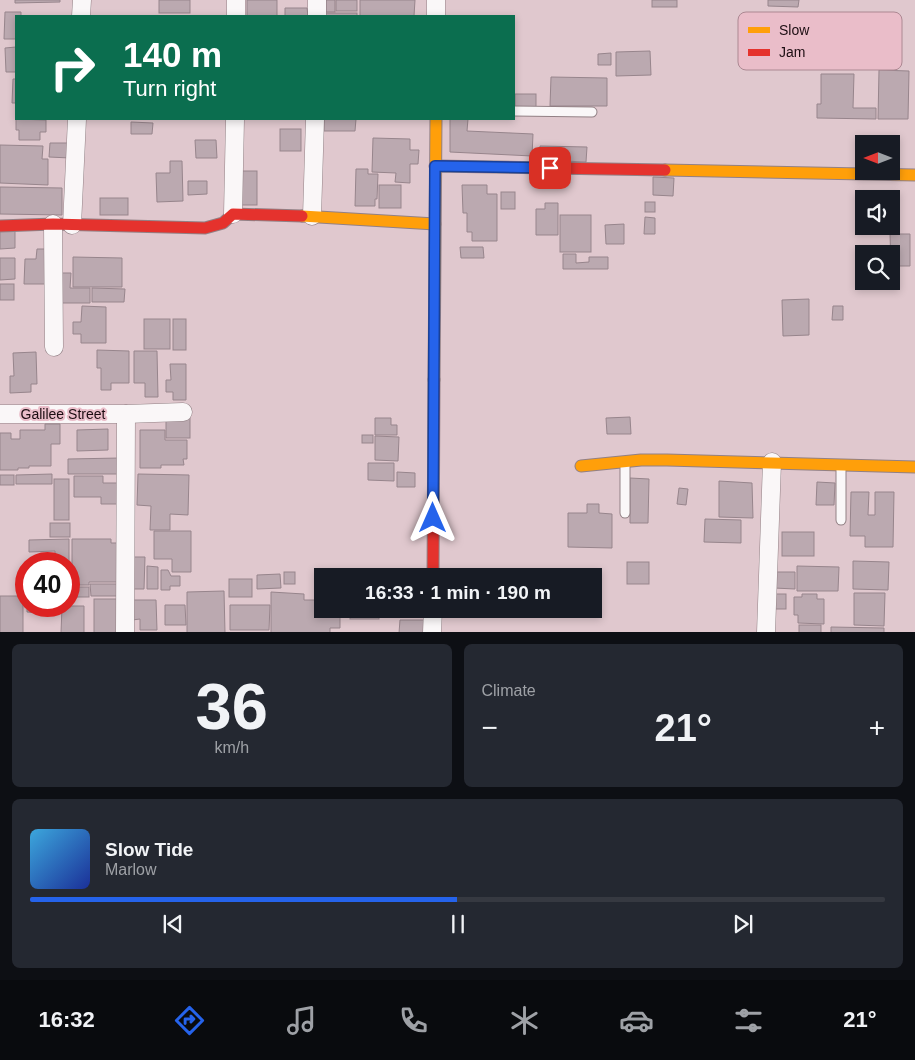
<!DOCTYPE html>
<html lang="en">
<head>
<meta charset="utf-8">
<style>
	body { margin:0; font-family:Helvetica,sans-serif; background:#242831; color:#f1f3f6; height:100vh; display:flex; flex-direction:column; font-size:19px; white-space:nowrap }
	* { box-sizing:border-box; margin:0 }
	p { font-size:16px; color:#9ea1a6 }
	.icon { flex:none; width:28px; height:28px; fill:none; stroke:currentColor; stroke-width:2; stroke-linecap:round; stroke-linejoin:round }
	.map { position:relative; height:632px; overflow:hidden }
	.details { display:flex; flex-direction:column; gap:12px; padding:12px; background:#0d0f14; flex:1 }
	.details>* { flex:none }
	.top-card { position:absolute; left:15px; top:15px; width:500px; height:105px; border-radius:0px; box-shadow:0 2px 8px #0003; background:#0b6e4f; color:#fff; overflow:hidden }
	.needle { width:32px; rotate:270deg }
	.controls { position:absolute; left:855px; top:135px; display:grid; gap:10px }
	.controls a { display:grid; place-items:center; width:45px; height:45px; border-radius:0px; background:#171b24; box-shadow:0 2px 8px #0003; font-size:25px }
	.speed { position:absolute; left:15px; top:552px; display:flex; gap:10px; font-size:25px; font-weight:700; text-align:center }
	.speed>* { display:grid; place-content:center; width:65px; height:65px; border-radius:50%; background:#171b24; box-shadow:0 2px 8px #0003; line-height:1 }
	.speed .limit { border:8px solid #d22; background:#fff; color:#111 }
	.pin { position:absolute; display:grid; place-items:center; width:42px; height:42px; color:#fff; margin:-21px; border-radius:10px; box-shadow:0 2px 8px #0006 }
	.me { position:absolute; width:55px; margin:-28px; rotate:0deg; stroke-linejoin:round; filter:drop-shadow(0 0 4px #0008) }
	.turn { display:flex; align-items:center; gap:18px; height:105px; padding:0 25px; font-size:22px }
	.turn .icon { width:65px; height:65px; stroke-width:2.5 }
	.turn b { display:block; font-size:35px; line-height:42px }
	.big { font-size:38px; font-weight:700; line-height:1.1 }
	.details .widget { flex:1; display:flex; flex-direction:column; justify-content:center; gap:8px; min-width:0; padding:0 18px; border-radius:8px; background:#242831 }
	.details .dial { align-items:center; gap:0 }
	.dial b { font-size:65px; line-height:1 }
	.song { display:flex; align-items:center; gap:15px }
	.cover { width:60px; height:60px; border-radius:8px; background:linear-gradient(135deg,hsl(200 70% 55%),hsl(230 70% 35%)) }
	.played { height:5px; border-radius:2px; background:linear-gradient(90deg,#2563eb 50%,#363941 50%) }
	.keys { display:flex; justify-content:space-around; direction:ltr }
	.heat { display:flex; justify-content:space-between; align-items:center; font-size:28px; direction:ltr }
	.details .tiles { flex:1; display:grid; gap:12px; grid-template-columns:1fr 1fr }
	.widget:last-child { grid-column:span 2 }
	.trip { position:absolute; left:314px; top:568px; width:288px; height:50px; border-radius:0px; background:#171b24; box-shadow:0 2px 8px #0003; font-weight:700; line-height:50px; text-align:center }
	.tabs { display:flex; height:80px; justify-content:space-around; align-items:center; background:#090b0e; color:#9ea1a6 }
	.tabs .icon { width:35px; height:35px }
	.tabs .active { color:#2563eb }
	.tabs b { font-size:22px; color:#f1f3f6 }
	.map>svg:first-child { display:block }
	.building { fill:#bba9b0; stroke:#97858c }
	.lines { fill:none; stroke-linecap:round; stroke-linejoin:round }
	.lane-casing { stroke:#928085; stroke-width:11 }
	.street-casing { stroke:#928085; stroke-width:19 }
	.slow-casing { stroke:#928085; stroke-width:13 }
	.jam-casing { stroke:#928085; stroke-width:13 }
	.lane { stroke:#faf7f8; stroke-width:9 }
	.street { stroke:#faf7f8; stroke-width:18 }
	.slow { stroke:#ff9f0a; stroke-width:11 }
	.jam { stroke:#e5322d; stroke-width:11 }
	.route-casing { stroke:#184099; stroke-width:12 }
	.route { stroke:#2563eb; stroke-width:9 }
	.labels { text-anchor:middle; stroke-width:4; stroke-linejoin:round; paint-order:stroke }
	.street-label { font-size:14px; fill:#1c0d12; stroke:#eabdc9 }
	.key { fill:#eabdc9; stroke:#ac8892; stroke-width:1 }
	.key-label { font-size:14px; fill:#1c0d12 }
</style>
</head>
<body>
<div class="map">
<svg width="915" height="633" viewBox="0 0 915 633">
	<rect width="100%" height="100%" fill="#e0c8ce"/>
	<g class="building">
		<polygon points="15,0 60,0 60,2 15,3"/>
		<rect x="159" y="0" width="31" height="13"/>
		<rect x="247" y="0" width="30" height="16"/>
		<rect x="326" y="0" width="9" height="12"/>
		<rect x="336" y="0" width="21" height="11"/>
		<polygon points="360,0 415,0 414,16 360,16"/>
		<rect x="652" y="0" width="25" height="7"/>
		<polygon points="768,0 799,0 798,7 768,6"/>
		<polygon points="285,8 307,8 308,16 285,16"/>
		<polygon points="5,12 21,12 21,16 16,16 16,39 4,39"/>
		<rect x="325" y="13" width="32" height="3"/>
		<polygon points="16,47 16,72 6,72 5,48"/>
		<polygon points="650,51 651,75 616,76 616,52"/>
		<polygon points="611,53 611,65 598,65 598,54"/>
		<polygon points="879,70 909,71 908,119 878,119"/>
		<polygon points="821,74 854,74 853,108 876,108 876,119 817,118 817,104 821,104"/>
		<polygon points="551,77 607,78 607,106 550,106"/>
		<polygon points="13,79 16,79 16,103 12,103"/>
		<rect x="515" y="94" width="21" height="13"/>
		<polygon points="16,119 46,120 46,132 40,132 40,140 19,140 19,130 16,130"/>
		<polygon points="324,119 356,119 355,131 324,131"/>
		<polygon points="450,119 468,119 467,131 533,134 532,156 450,152"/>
		<polygon points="131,122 153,123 152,134 131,134"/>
		<rect x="280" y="129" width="21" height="22"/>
		<polygon points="373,138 410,139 410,150 419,150 418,164 410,164 410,183 395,182 396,173 372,172"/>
		<polygon points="195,140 216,140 217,158 196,158"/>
		<polygon points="50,143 70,143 70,158 49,157"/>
		<polygon points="0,145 43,146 42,159 48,159 48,185 0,183"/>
		<polygon points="540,146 587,147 586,162 540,160"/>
		<polygon points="170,161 182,161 183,201 157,202 156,173 170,173"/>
		<polygon points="356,169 368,169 368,174 378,174 377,199 375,199 375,206 355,206"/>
		<rect x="241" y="171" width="16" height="34"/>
		<polygon points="653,177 674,178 673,196 653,195"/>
		<polygon points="188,181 207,181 207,194 188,195"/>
		<rect x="379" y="185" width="22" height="23"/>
		<polygon points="462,185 487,185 487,194 497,194 497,241 472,241 472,232 467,232 467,213 463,213"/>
		<polygon points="0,187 62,188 62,215 0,214"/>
		<rect x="501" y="192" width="14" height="17"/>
		<rect x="867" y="195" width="9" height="4"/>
		<rect x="100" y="198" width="28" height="17"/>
		<rect x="645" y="202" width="10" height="10"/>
		<polygon points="545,203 558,203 558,235 536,235 536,209 545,209"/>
		<polygon points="857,211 864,211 864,226 876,226 876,231 856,230"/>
		<rect x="560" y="215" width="31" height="37"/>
		<polygon points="645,217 655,218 655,234 644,234"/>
		<polygon points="624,224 624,244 606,244 605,225"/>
		<polygon points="0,230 15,230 15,248 0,249"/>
		<polygon points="890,234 910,234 910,266 891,266"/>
		<polygon points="460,247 483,247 484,258 461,258"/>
		<polygon points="37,249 50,249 49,284 24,284 25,259 36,259"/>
		<polygon points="563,254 576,254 576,263 589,262 589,257 608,257 608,269 563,269"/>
		<polygon points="73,257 122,258 122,287 73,287"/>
		<polygon points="0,258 15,258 15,279 0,280"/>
		<polygon points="61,273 71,273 70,288 90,288 90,303 61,303"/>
		<rect x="0" y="284" width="14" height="16"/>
		<polygon points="92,288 125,289 124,302 92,302"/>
		<polygon points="809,299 809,335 783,336 782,300"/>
		<polygon points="82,306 106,307 106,343 81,343 81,334 73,334 73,322 81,322"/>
		<polygon points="833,306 843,306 843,320 832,320"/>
		<rect x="144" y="319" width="26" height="30"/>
		<rect x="173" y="319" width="13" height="31"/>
		<polygon points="97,350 129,351 129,383 111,383 111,390 101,390 101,368 97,368"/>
		<polygon points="134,351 157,351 158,397 145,397 145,383 134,383"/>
		<polygon points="36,352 37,384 31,384 31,392 10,393 10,376 14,376 13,353"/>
		<polygon points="170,364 186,364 186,400 173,400 173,392 166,392 166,380 171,380"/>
		<polygon points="630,417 631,434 607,434 606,418"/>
		<rect x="166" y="418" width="24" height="20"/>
		<polygon points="375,418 391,418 391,425 397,425 397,435 375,435"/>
		<polygon points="45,424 60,424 60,444 51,444 51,466 29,466 29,468 18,468 18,470 0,470 0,433 11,433 11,439 20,439 20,430 45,430"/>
		<polygon points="108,429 108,450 77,451 77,430"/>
		<polygon points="140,430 165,430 165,440 187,440 187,459 183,459 184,465 161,465 161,468 140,468"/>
		<rect x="362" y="435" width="11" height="8"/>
		<polygon points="375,436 399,437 398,461 375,460"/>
		<polygon points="120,458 121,474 68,474 68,459"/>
		<polygon points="368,463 394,463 394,481 368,480"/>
		<polygon points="397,472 415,473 415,487 397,487"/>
		<polygon points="52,474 52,484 16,484 16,475"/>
		<polygon points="138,474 189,475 188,515 170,514 170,530 150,530 151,506 137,505"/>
		<rect x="0" y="475" width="14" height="10"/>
		<polygon points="74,476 103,476 103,483 119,483 119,504 101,504 101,497 74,497"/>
		<polygon points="630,478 649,479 648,523 630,523"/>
		<rect x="54" y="479" width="15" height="41"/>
		<polygon points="719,481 752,483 753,518 719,517"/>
		<polygon points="817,482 835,483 834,505 816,505"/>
		<polygon points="679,488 688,489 686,505 677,504"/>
		<polygon points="851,492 869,492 868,515 875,515 875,492 894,492 893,547 865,547 865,536 850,536"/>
		<polygon points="587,504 599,504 599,513 612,514 612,548 568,547 568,513 587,513"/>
		<polygon points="705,519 741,520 741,543 704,542"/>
		<rect x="50" y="523" width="20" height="14"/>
		<polygon points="154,531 191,531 191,572 172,572 172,559 154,559"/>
		<rect x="782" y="532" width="32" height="24"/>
		<polygon points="69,539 69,570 69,564 55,564 55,551 29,552 29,540"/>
		<polygon points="72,539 111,539 111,543 118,543 118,582 89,582 89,585 77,585 77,581 72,582"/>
		<polygon points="133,557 145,557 144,589 132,589"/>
		<polygon points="853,561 889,562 888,590 853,589"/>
		<rect x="627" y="562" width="22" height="22"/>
		<polygon points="147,566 158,567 158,589 147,589"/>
		<polygon points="797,566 839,567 838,591 797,591"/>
		<polygon points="161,570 168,570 171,576 180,576 180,586 170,586 170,590 161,590"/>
		<rect x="284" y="572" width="11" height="12"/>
		<polygon points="774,572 795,572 795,589 774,588"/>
		<polygon points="280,574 281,588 257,589 257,575"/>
		<rect x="229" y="579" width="23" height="18"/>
		<polygon points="90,584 119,584 119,596 91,596"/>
		<rect x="70" y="587" width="19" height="10"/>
		<polygon points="224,591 225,633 187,633 187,592"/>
		<polygon points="271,592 304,594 304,600 322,600 323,615 340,615 340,628 330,628 330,633 271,633"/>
		<polygon points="854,593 885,593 884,626 854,625"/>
		<rect x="771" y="594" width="15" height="15"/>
		<polygon points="802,594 817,594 817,599 824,599 824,624 798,623 798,615 794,615 794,597 802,597"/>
		<rect x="0" y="596" width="23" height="37"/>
		<rect x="94" y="599" width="25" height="34"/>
		<polygon points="132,600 156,600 157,630 140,630 140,619 132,620"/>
		<polygon points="165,605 185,605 186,625 165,625"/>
		<polygon points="230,605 270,605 269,630 230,630"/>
		<polygon points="27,606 58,606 58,614 27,612"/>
		<polygon points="62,606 84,606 84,633 61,633"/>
		<rect x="350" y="609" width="29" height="10"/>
		<polygon points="400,620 424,620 424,633 399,633"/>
		<rect x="799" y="625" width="22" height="8"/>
		<polygon points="831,627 884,628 884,633 831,633"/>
	</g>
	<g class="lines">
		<defs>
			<g id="lane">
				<polyline points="514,111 592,112"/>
				<polyline points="625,462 625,513"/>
				<polyline points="841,467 841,520"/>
			</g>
			<g id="street">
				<polyline points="436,0 436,16"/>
				<polyline points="81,16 82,0"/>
				<polyline points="236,16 236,0"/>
				<polyline points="317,16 317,0"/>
				<polyline points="233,214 235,119"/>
				<polyline points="312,216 315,119"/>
				<polyline points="53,224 54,347"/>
				<polyline points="72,225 77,119"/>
				<polyline points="0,414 126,414 183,412"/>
				<polyline points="125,633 126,414"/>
				<polyline points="432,633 433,609"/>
				<polyline points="766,633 772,462"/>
			</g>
			<g id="slow">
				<polyline points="665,170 915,175"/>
				<polyline points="302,216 435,224"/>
				<polyline points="434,380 436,119"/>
				<polyline points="581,466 641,460 667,460 915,467"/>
			</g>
			<g id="jam">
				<polyline points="435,166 665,170"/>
				<polyline points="0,226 53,224 205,228 223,223 233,214 302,216"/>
				<polyline points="433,576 434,380"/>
			</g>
		</defs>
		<use href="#lane" class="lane-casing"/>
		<use href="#street" class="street-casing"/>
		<use href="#slow" class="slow-casing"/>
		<use href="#jam" class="jam-casing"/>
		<use href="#lane" class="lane"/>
		<use href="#street" class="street"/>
		<use href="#slow" class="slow"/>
		<use href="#jam" class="jam"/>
	</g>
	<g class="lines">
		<defs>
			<polyline id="route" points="433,518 435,166 550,168"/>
		</defs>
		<use href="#route" class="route-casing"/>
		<use href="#route" class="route"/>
	</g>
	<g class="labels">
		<g class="street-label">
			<text x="63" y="419">Galilee Street</text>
		</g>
	</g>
	<rect x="738" y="12" width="164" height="58" rx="8" class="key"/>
	<rect x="748" y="27" width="22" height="6" fill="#ff9f0a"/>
	<rect x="748" y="49" width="22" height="7" fill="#e5322d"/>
	<g class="key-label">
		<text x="779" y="35">Slow</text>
		<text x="779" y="57">Jam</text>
	</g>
</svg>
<div class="controls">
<a><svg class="needle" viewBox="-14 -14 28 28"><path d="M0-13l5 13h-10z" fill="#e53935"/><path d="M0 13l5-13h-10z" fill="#9ea1a6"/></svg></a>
<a><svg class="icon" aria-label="sound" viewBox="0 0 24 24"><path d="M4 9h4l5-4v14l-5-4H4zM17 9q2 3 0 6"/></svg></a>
<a><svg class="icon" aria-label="search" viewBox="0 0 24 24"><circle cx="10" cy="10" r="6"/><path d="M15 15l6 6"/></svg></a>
</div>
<div class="speed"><div class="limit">40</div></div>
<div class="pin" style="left:550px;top:168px;background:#d93025"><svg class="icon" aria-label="arrive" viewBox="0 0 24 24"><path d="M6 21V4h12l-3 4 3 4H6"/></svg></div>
<svg class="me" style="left:433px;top:518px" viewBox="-20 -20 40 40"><path d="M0-17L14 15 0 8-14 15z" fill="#2563eb" stroke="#fff" stroke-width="4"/></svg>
<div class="trip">16:33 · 1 min · 190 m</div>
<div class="top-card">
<div class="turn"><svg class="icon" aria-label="right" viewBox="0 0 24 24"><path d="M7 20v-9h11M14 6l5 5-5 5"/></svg><div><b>140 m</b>Turn right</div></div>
</div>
</div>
<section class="details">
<div class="tiles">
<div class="widget dial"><b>36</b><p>km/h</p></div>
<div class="widget"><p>Climate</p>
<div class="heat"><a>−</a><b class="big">21°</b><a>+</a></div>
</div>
<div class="widget">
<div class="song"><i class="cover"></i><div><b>Slow Tide</b><p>Marlow</p></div></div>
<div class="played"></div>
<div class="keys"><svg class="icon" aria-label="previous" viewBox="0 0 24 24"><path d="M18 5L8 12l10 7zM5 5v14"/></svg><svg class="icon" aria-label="pause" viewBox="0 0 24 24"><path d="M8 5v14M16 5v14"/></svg><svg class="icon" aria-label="next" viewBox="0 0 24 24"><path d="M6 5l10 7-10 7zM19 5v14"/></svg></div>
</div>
</div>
</section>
<nav class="tabs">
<b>16:32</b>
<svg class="icon active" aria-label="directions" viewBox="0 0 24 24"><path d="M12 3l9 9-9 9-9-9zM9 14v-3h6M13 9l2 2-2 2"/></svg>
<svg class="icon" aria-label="music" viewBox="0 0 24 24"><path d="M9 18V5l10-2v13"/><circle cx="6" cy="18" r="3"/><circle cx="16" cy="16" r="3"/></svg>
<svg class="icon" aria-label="phone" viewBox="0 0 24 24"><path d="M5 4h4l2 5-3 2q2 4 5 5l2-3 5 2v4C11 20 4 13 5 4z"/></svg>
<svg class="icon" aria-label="climate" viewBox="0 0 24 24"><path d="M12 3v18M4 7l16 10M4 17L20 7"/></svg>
<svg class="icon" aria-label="car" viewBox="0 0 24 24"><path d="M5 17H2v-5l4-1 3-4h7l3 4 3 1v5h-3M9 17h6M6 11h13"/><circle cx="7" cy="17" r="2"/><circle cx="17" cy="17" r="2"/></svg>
<svg class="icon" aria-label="filters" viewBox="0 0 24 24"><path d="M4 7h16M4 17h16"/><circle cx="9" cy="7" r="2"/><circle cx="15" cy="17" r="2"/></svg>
<b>21°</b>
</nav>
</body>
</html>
